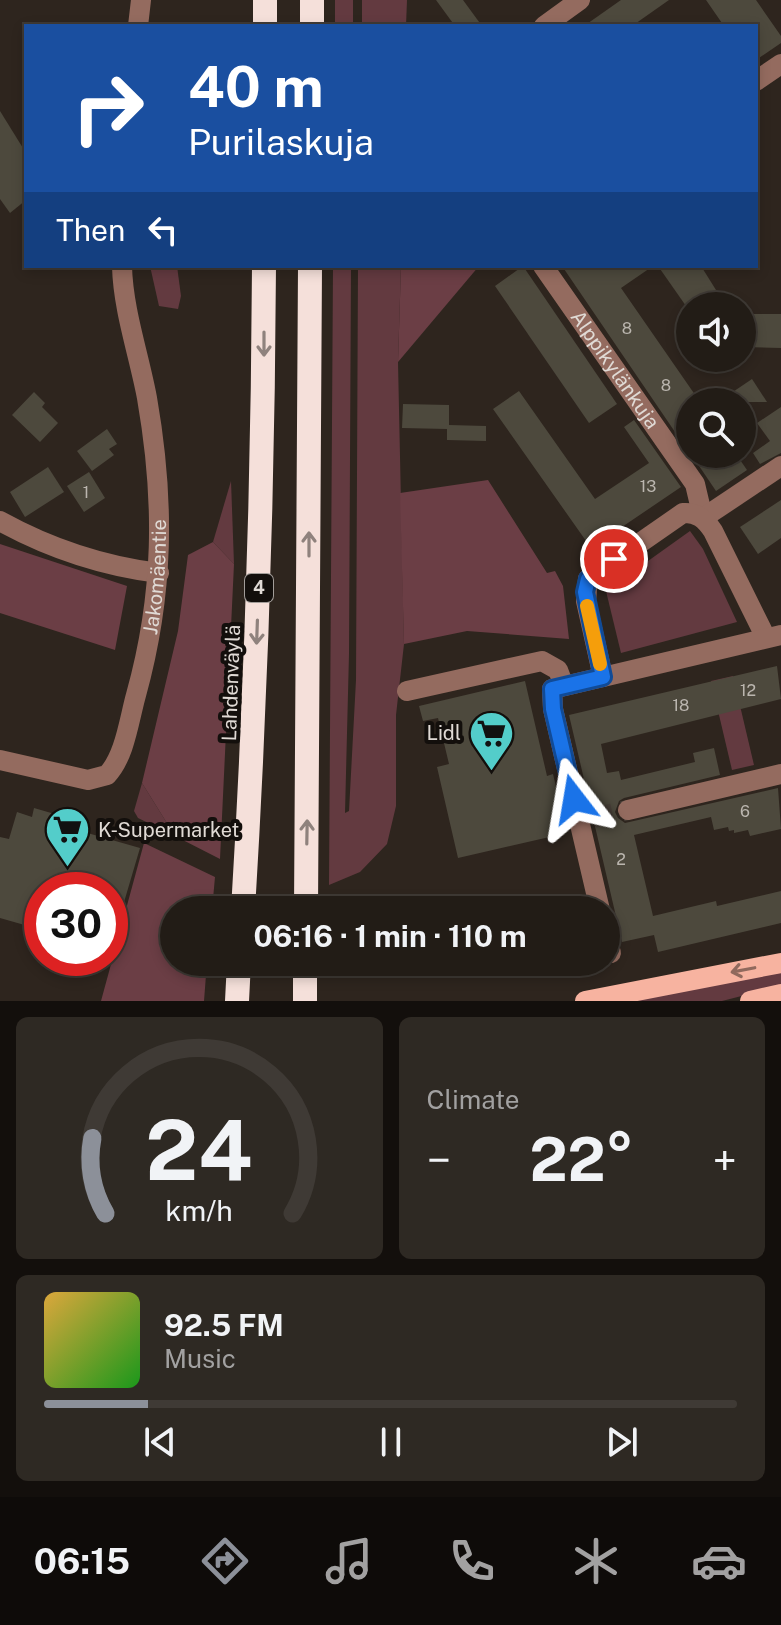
<!DOCTYPE html>
<html lang="en">
<head>
<meta charset="utf-8">
<style>
	body { margin:0; font-family:"Public Sans",sans-serif; background:#2e2923; color:#f1f3f6; height:100vh; display:flex; flex-direction:column; font-size:30px; white-space:nowrap }
	* { box-sizing:border-box; margin:0 }
	p { font-size:26px; color:#a2a1a1 }
	.icon { flex:none; width:44px; height:44px; fill:none; stroke:currentColor; stroke-width:2; stroke-linecap:round; stroke-linejoin:round }
	.map { position:relative; height:1001px; overflow:hidden }
	.sheet { display:flex; flex-direction:column; gap:16px; padding:16px; background:#130f0c; flex:1 }
	.sheet>* { flex:none }
	.guide { position:absolute; left:24px; top:24px; width:734px; height:244px; border-radius:0px; box-shadow:0 4px 12px #0003,0 0 0 2px #3f3a35; background:#1a4fa0; color:#fff; overflow:hidden }
	.fabs { position:absolute; left:676px; top:292px; display:grid; gap:16px }
	.fabs a { display:grid; place-items:center; width:80px; height:80px; border-radius:50%; background:#221c16; box-shadow:0 4px 12px #0003,0 0 0 2px #3f3a35; font-size:40px }
	.speed { position:absolute; left:24px; top:872px; display:flex; gap:16px; font-size:40px; font-weight:700; text-align:center }
	.speed>* { display:grid; place-content:center; width:104px; height:104px; border-radius:50%; background:#221c16; box-shadow:0 4px 12px #0003,0 0 0 2px #3f3a35; line-height:1 }
	.speed .limit { border:12px solid #d22; background:#fff; color:#111 }
	.pin { position:absolute; display:grid; place-items:center; width:68px; height:68px; color:#fff; margin:-34px; border:4px solid #fff; border-radius:50%; box-shadow:0 2px 8px #0007 }
	.me { position:absolute; width:88px; margin:-44px; rotate:346deg; stroke-linejoin:round; filter:drop-shadow(0 0 6px #0008) }
	.turn { display:flex; align-items:center; gap:28px; height:168px; padding:0 32px; font-size:36px }
	.turn .icon { width:104px; height:104px; stroke-width:2.5 }
	.turn b { display:block; font-size:56px; line-height:68px }
	.then { display:flex; align-items:center; height:76px; padding:0 32px; background:#0003; gap:16px; font-size:30px }
	.big { font-size:60px; font-weight:700; line-height:1.1 }
	.sheet .tile { flex:1; display:flex; flex-direction:column; justify-content:center; gap:12px; min-width:0; padding:0 28px; border-radius:12px; background:#2e2923 }
	.sheet .dial { align-items:center; gap:0 }
	.dial svg { height:208px; overflow:visible; fill:none; stroke:#3f3a35; stroke-width:7; stroke-linecap:round; text-anchor:middle }
	.dial text { fill:#f1f3f6; stroke:none }
	.song { display:flex; align-items:center; gap:24px }
	.cover { width:96px; height:96px; border-radius:12px; background:linear-gradient(135deg,hsl(40 70% 55%),hsl(120 70% 35%)) }
	.played { height:8px; border-radius:4px; background:linear-gradient(90deg,#8c9099 15%,#3f3a35 15%) }
	.keys { display:flex; justify-content:space-around; direction:ltr }
	.heat { display:flex; justify-content:space-between; align-items:center; font-size:44px; direction:ltr }
	.sheet .tiles { flex:1; display:grid; gap:16px; grid-template-columns:1fr 1fr }
	.tile:last-child { grid-column:span 2 }
	.trip { position:absolute; left:160px; top:896px; width:460px; height:80px; border-radius:40px; background:#221c16; box-shadow:0 4px 12px #0003,0 0 0 2px #3f3a35; font-weight:700; line-height:80px; text-align:center }
	.tabs { display:flex; height:128px; justify-content:space-around; align-items:center; background:#0e0b09; color:#a2a1a1 }
	.tabs .icon { width:56px; height:56px }
	.tabs .active { color:#8c9099 }
	.tabs b { font-size:36px; color:#f1f3f6 }
	.map>svg:first-child { display:block }
	.green { fill:#633a40 }
	.forest { fill:#6b3e45 }
	.building { fill:#4d493d }
	.lines { fill:none; stroke-linecap:round; stroke-linejoin:round }
	.minor-tunnel { stroke:#494039; stroke-width:20; stroke-dasharray:20 10; stroke-linecap:butt }
	.minor { stroke:#946b5f; stroke-width:20 }
	.major { stroke:#f7b3a0; stroke-width:20 }
	.highway { stroke:#f5e0da; stroke-width:24 }
	.oneway { stroke:#8f827d }
	.oneway2 { stroke:#90695d }
	.route-casing { stroke:#114b97; stroke-width:20 }
	.route { stroke:#1a73e8; stroke-width:14 }
	.slow { stroke:#f59e0b; stroke-width:14 }
	.labels { text-anchor:middle; stroke-width:8; stroke-linejoin:round; paint-order:stroke }
	.number-label { font-size:16px; fill:#bbb6af }
	.shield { fill:#130f0c; stroke:#a29d99; stroke-width:2 }
	.shield-label { font-size:18px; font-weight:bold; fill:#e0dad5 }
	.street-label { font-size:20px; fill:#e0dad5; stroke:#130f0c }
	.poi-label { font-size:20px; fill:#e0dad5; stroke:#130f0c; text-anchor:end }
</style>
</head>
<body>
<div class="map">
<svg width="781" height="1001" viewBox="0 0 781 1001">
	<rect width="100%" height="100%" fill="#2e251e"/>
	<g class="green">
		<rect x="335" y="0" width="18" height="26"/>
		<polygon points="362,0 407,0 406,26 362,26"/>
		<polygon points="150,266 177,266 181,296 178,309 159,306"/>
		<polygon points="333,266 351,266 349,654 345,813 349,811 356,680 358,266 401,266 398,362 404,644 396,715 396,806 387,844 360,872 329,885"/>
		<polygon points="231,481 234,564 213,542"/>
		<polygon points="690,531 703,549 737,622 621,653 606,591"/>
		<polygon points="733,676 754,765 732,770 711,681"/>
		<polygon points="142,783 175,836 138,818 134,811"/>
		<polygon points="781,971 781,986 722,1001 624,1001"/>
	</g>
	<g class="forest">
		<polygon points="401,266 479,266 398,362"/>
		<polygon points="488,480 547,573 555,571 563,586 569,639 467,631 404,644 400,493"/>
		<polygon points="213,542 234,564 220,859 175,836 142,783 178,631 188,555"/>
		<polygon points="0,544 127,586 115,650 0,613"/>
		<polygon points="144,843 215,877 212,910 174,910 174,962 207,962 204,1001 101,1001"/>
	</g>
	<g class="building">
		<polygon points="436,0 463,0 482,26 455,26"/>
		<polygon points="621,0 669,0 632,26 584,26"/>
		<polygon points="706,0 756,0 781,36 781,43 756,60 756,26 724,26"/>
		<polygon points="0,111 26,153 26,200 10,213 0,199"/>
		<polygon points="523,266 617,404 589,423 495,286"/>
		<polygon points="562,266 653,266 621,288 700,402 690,402 690,454"/>
		<polygon points="658,266 701,266 726,306 686,306"/>
		<polygon points="742,314 781,314 781,348 742,347"/>
		<polygon points="752,379 767,402 718,402"/>
		<polygon points="519,391 595,499 649,463 624,427 634,420 681,487 591,548 493,409"/>
		<polygon points="34,392 45,403 42,407 58,423 40,442 12,415"/>
		<polygon points="403,404 449,405 449,425 486,426 486,441 447,440 447,429 402,428"/>
		<polygon points="781,407 781,453 760,464 753,453 770,441 757,423"/>
		<polygon points="107,429 117,444 109,449 114,455 92,471 77,451"/>
		<polygon points="691,454 736,454 747,470 716,491"/>
		<polygon points="48,467 64,492 25,517 10,492"/>
		<polygon points="89,472 105,498 84,512 67,486"/>
		<polygon points="781,500 781,538 758,554 740,527"/>
		<polygon points="777,666 781,699 601,744 607,773 619,771 621,780 695,762 693,753 714,748 720,775 624,798 619,801 615,812 618,818 625,823 778,788 781,829 750,836 748,830 734,833 734,830 729,831 728,827 714,830 711,817 634,835 653,916 716,901 717,906 781,891 781,923 658,952 654,935 622,942 569,715"/>
		<polygon points="525,681 547,776 553,774 567,833 458,858 437,767 449,764 438,718 423,721 419,706"/>
		<polygon points="34,808 65,817 63,826 140,848 114,936 110,935 110,890 42,890 42,930 0,918 0,837 9,839 17,812 32,817"/>
	</g>
	<g class="lines">
		<polyline class="minor-tunnel" points="593,818 628,810"/>
		<g class="minor">
			<polyline points="138,26 141,0"/>
			<polyline points="544,26 580,0"/>
			<polyline points="756,81 781,64"/>
			<path id="s1" d="M543 266 695 484 703 518"/>
			<polyline points="703,518 781,466"/>
			<path d="M0 521C49 548 103 566 159 573"/>
			<path d="M603 677 586 601 588 579 683 513C697 512 705 519 713 531L766 638"/>
			<polyline points="407,691 542,661 558,670 564,686"/>
			<path id="s2" d="M0 760 88 780 107 775C125 756 129 720 136 695 164 594 165 501 147 398 139 355 123 310 122 266"/>
			<polyline points="628,810 781,774"/>
			<polyline points="600,910 553,709 552,689 781,635"/>
			<polyline points="606,934 611,953"/>
		</g>
		<g class="major">
			<polyline points="585,1001 781,963"/>
			<polyline points="750,1001 781,994"/>
		</g>
		<g class="highway">
			<polyline points="265,26 265,0"/>
			<polyline points="312,26 312,0"/>
			<path d="M243 910C256 695 263 481 264 266"/>
			<polyline points="306,910 310,266"/>
			<polyline points="237,1001 239,962"/>
			<polyline points="305,1001 305,962"/>
		</g>
	</g>
	<defs><path id="oneway-shaft" d="M-6 0H5M1.5-3L5.5 0L1.5 3" fill="none" stroke-width="1.6" stroke-linecap="round" stroke-linejoin="round" transform="scale(2)"/></defs>
	<g class="oneway">
		<use href="#oneway-shaft" transform="translate(264 344) rotate(90)"/>
		<use href="#oneway-shaft" transform="translate(309 544) rotate(-90)"/>
		<use href="#oneway-shaft" transform="translate(257 632) rotate(92)"/>
		<use href="#oneway-shaft" transform="translate(307 832) rotate(-89)"/>
	</g>
	<use class="oneway2" href="#oneway-shaft" transform="translate(743 970) rotate(169)"/>
	<g class="lines">
		<defs>
			<polyline id="route" points="574,799 553,709 552,689 603,677 585,592 588,579 614,559"/>
		</defs>
		<use href="#route" class="route-casing"/>
		<use href="#route" class="route"/>
		<polyline class="slow" points="587,606 600,664"/>
	</g>
	<defs>
		<symbol id="supermarket-pin" viewBox="-11 -11 22 30"><path d="M0 17L-7.5 6A9.5 9.5 0 1 1 7.5 6Z" fill="#53cdca" stroke="#130f0c"/><path d="M-6-5.5h2.5l.6 2H6L4.5 2H-2.5L-4.4-4H-6ZM-1.5 3.2a1.3 1.3 0 1 0 .1 0ZM3 3.2a1.3 1.3 0 1 0 .1 0Z" fill="#111"/></symbol>
	</defs>
	<g fill-rule="evenodd">
		<use href="#supermarket-pin" x="466" y="708" width="51" height="69"/>
		<use href="#supermarket-pin" x="42" y="804" width="51" height="69"/>
	</g>
	<g class="labels">
		<g class="number-label">
			<text x="627" y="334">8</text>
			<text x="666" y="391">8</text>
			<text x="648" y="492">13</text>
			<text x="86" y="498">1</text>
			<text x="748" y="696">12</text>
			<text x="681" y="711">18</text>
			<text x="745" y="817">6</text>
			<text x="621" y="865">2</text>
		</g>
		<rect class="shield" x="245" y="574" width="28" height="28" rx="6"/>
		<g class="shield-label">
			<text x="259" y="594">4</text>
		</g>
		<g class="street-label">
			<text dy="7" stroke="none"><textPath href="#s1" startOffset="126">Alppikylänkuja</textPath></text>
			<text dy="7" stroke="none"><textPath href="#s2" startOffset="316">Jakomäentie</textPath></text>
			<text transform="translate(231 683) rotate(-88)" y="7">Lahdenväylä</text>
		</g>
		<g class="poi-label">
			<text x="461" y="740">Lidl</text>
			<text x="98" y="837" text-anchor="start">K-Supermarket</text>
		</g>
	</g>
</svg>
<div class="fabs">
<a><svg class="icon" aria-label="sound" viewBox="0 0 24 24"><path d="M4 9h4l5-4v14l-5-4H4zM17 9q2 3 0 6"/></svg></a>
<a><svg class="icon" aria-label="search" viewBox="0 0 24 24"><circle cx="10" cy="10" r="6"/><path d="M15 15l6 6"/></svg></a>
</div>
<div class="speed"><div class="limit">30</div></div>
<div class="pin" style="left:614px;top:559px;background:#d93025"><svg class="icon" aria-label="arrive" viewBox="0 0 24 24"><path d="M6 21V4h12l-3 4 3 4H6"/></svg></div>
<svg class="me" style="left:574px;top:799px" viewBox="-20 -20 40 40"><path d="M0-17L14 15 0 8-14 15z" fill="#1a73e8" stroke="#fff" stroke-width="4"/></svg>
<div class="trip">06:16 · 1 min · 110 m</div>
<div class="guide">
<div class="turn"><svg class="icon" aria-label="right" viewBox="0 0 24 24"><path d="M7 20v-9h11M14 6l5 5-5 5"/></svg><div><b>40 m</b>Purilaskuja</div></div>
<div class="then">Then<svg class="icon" aria-label="left" viewBox="0 0 24 24"><path d="M17 20v-9H6M10 6l-5 5 5 5"/></svg></div>
</div>
</div>
<section class="sheet">
<div class="tiles">
<div class="tile dial"><svg viewBox="0 0 100 80">
<path d="M14 69A42 42 0 1 1 86 69"/>
<path d="M14 69A42 42 0 0 1 9 40" stroke="#8c9099"/>
<text x="50" y="56" font-size="32" font-weight="700">24</text>
<text x="50" y="72" font-size="11">km/h</text>
</svg></div>
<div class="tile"><p>Climate</p>
<div class="heat"><a>−</a><b class="big">22°</b><a>+</a></div>
</div>
<div class="tile">
<div class="song"><i class="cover"></i><div><b>92.5 FM</b><p>Music</p></div></div>
<div class="played"></div>
<div class="keys"><svg class="icon" aria-label="previous" viewBox="0 0 24 24"><path d="M18 5L8 12l10 7zM5 5v14"/></svg><svg class="icon" aria-label="pause" viewBox="0 0 24 24"><path d="M8 5v14M16 5v14"/></svg><svg class="icon" aria-label="next" viewBox="0 0 24 24"><path d="M6 5l10 7-10 7zM19 5v14"/></svg></div>
</div>
</div>
</section>
<nav class="tabs">
<b>06:15</b>
<svg class="icon active" aria-label="directions" viewBox="0 0 24 24"><path d="M12 3l9 9-9 9-9-9zM9 14v-3h6M13 9l2 2-2 2"/></svg>
<svg class="icon" aria-label="music" viewBox="0 0 24 24"><path d="M9 18V5l10-2v13"/><circle cx="6" cy="18" r="3"/><circle cx="16" cy="16" r="3"/></svg>
<svg class="icon" aria-label="phone" viewBox="0 0 24 24"><path d="M5 4h4l2 5-3 2q2 4 5 5l2-3 5 2v4C11 20 4 13 5 4z"/></svg>
<svg class="icon" aria-label="climate" viewBox="0 0 24 24"><path d="M12 3v18M4 7l16 10M4 17L20 7"/></svg>
<svg class="icon" aria-label="car" viewBox="0 0 24 24"><path d="M5 17H2v-5l4-1 3-4h7l3 4 3 1v5h-3M9 17h6M6 11h13"/><circle cx="7" cy="17" r="2"/><circle cx="17" cy="17" r="2"/></svg>
</nav>
</body>
</html>
